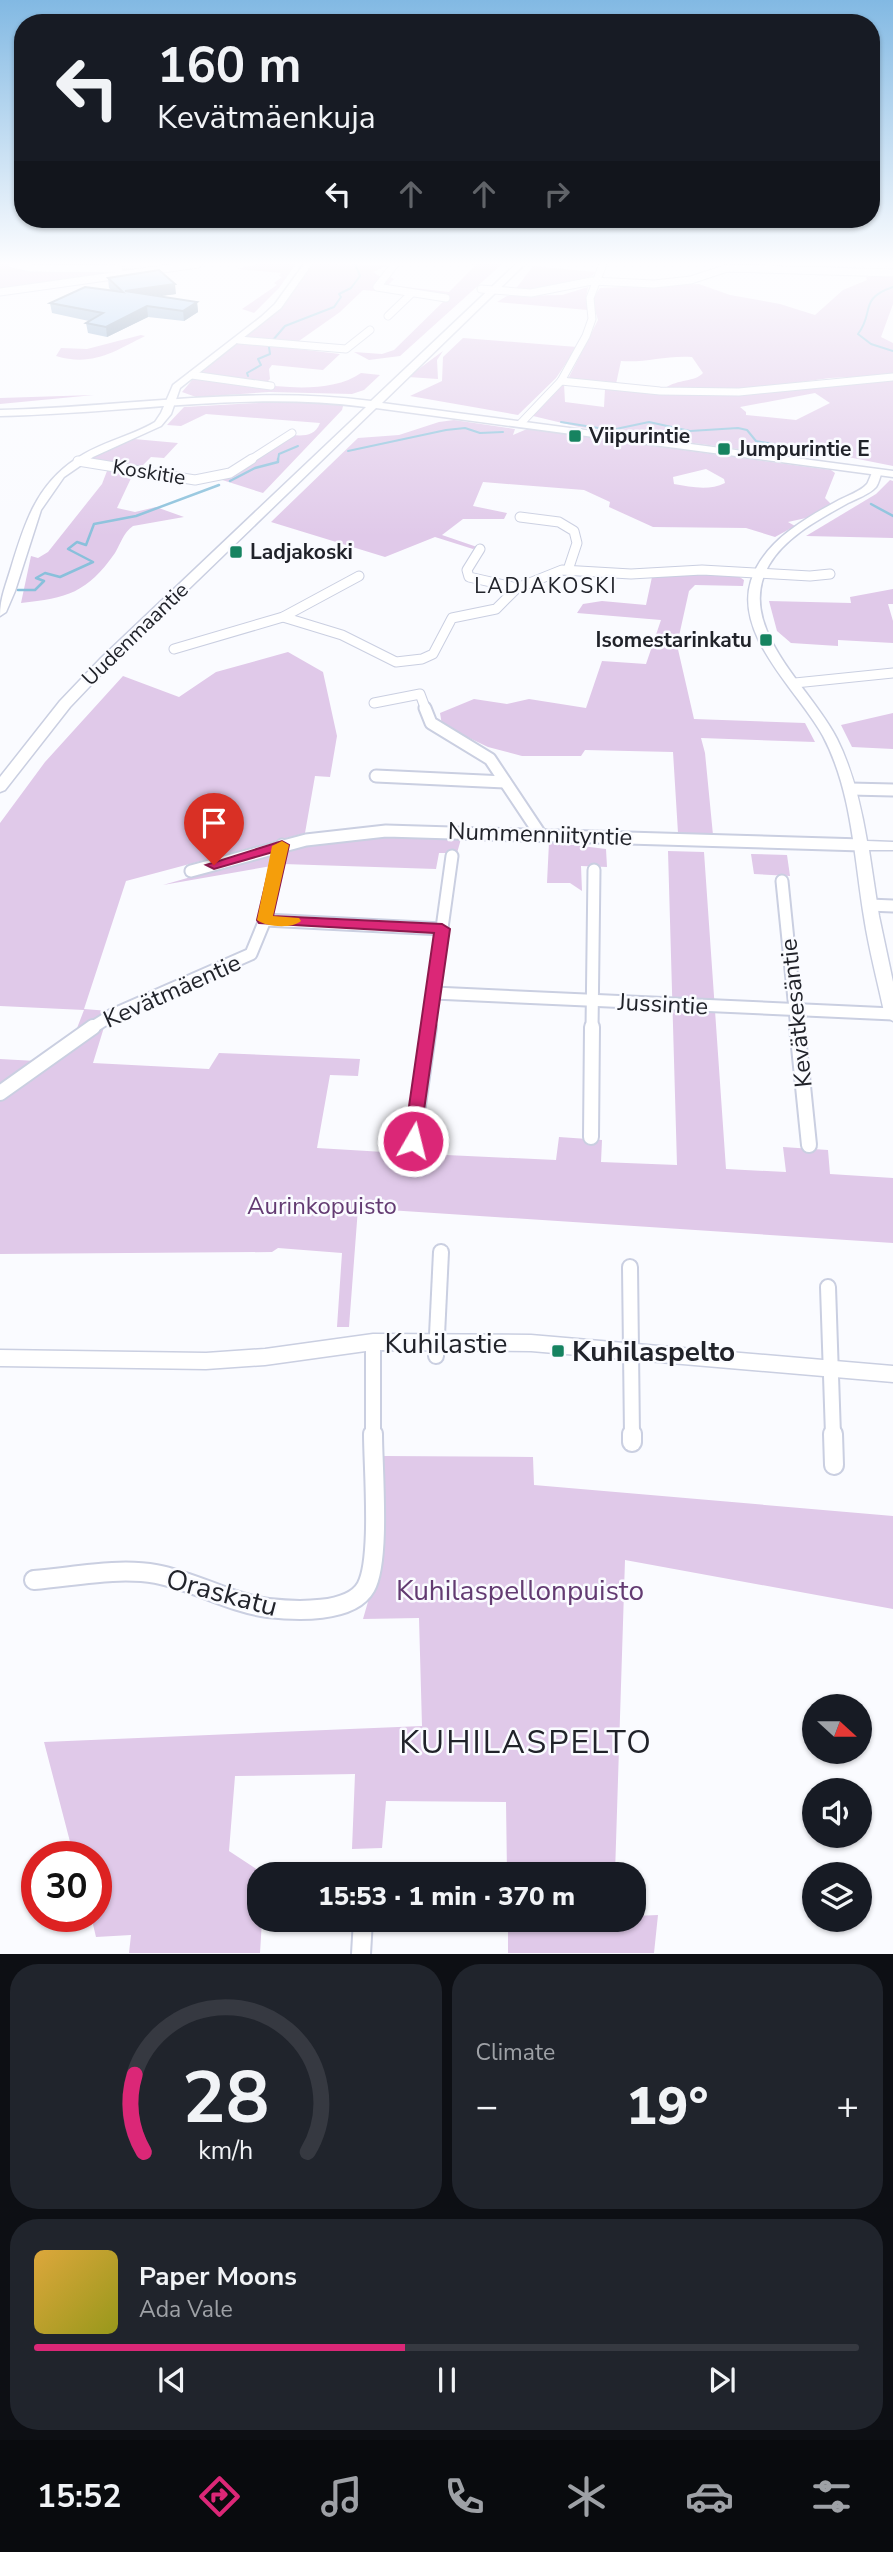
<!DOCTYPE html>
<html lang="en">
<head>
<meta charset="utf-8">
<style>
	body { margin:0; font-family:"Nunito Sans",sans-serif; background:#20242c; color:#f1f3f6; height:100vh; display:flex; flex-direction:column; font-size:26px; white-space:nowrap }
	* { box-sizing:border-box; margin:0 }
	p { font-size:23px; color:#9ea1a6 }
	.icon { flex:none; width:38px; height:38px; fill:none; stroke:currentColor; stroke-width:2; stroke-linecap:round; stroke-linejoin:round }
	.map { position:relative; height:1954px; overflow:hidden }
	.side { display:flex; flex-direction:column; gap:10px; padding:10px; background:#0d0f14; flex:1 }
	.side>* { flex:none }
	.guide { position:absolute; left:14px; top:14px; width:866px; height:214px; border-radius:28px; box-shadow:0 2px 5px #0004; background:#171b24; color:#f1f3f6; overflow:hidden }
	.needle { width:46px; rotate:111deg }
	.controls { position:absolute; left:802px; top:1694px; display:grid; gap:14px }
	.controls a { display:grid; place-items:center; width:70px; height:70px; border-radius:50%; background:#171b24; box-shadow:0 2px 5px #0004; font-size:35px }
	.speed { position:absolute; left:21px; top:1841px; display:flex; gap:14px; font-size:35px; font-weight:700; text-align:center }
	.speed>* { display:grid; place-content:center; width:91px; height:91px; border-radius:50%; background:#171b24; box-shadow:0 2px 5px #0004; line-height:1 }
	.speed .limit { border:10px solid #d22; background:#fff; color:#111 }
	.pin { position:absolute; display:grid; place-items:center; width:60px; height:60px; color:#fff; margin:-72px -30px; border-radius:50% 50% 50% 0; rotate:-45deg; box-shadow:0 0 7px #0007 }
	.pin .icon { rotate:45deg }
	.me { position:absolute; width:77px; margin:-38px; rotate:8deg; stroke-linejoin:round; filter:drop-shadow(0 0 5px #0008) }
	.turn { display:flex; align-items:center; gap:24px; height:147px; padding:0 28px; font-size:32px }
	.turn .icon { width:91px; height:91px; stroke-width:2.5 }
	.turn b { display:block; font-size:49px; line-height:60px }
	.lanes { display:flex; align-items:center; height:66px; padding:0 28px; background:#0003; justify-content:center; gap:35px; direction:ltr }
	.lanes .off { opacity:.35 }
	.big { font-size:52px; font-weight:800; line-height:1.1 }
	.side .widget { flex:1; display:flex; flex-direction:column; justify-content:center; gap:10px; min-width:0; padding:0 24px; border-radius:28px; background:#20242c }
	.side .dial { align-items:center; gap:0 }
	.dial svg { height:182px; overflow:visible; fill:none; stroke:#363941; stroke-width:7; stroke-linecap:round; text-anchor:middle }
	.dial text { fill:#f1f3f6; stroke:none }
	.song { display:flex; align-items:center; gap:21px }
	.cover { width:84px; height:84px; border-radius:10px; background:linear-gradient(135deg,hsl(40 70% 55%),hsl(60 70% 35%)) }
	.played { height:7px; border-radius:4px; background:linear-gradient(90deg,#db2777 45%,#363941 45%) }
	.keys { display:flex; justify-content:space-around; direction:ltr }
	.heat { display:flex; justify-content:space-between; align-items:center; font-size:38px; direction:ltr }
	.side .tiles { flex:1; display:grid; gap:10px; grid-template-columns:1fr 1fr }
	.widget:last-child { grid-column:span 2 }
	.trip { position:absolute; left:247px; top:1862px; width:399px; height:70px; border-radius:28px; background:#171b24; box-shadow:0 2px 5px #0004; font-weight:800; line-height:70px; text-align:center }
	.dock { display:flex; height:112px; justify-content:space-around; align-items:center; background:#090b0e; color:#9ea1a6 }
	.dock .icon { width:49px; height:49px }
	.dock .on { color:#db2777 }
	.dock b { font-size:32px; color:#f1f3f6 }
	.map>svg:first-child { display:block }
	.green { fill:#e0c9e9; fill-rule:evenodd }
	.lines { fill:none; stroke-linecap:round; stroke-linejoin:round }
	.stream-far1 { stroke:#89c0db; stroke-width:2 }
	.stream { stroke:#89c0db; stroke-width:2.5 }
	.minor-far4-casing { stroke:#cacfe1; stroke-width:9 }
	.minor-far3-casing { stroke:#cacfe1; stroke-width:11 }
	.minor-far2-casing { stroke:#cacfe1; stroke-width:15 }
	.minor-far1-casing { stroke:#cacfe1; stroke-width:18 }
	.minor-casing { stroke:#cacfe1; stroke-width:22 }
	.tertiary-casing { stroke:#cacfe1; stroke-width:3 }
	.secondary-casing { stroke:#cacfe1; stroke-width:3 }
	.minor-far4 { stroke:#fff; stroke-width:7 }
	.minor-far3 { stroke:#fff; stroke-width:9 }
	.minor-far2 { stroke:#fff; stroke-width:11 }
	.minor-far1 { stroke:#fff; stroke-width:14 }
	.minor { stroke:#fff; stroke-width:18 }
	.tertiary { fill:#fff; fill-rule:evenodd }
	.secondary { fill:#fff; fill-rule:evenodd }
	.wall { fill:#8dacce }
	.shaded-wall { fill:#738ca8 }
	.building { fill:#a4c8f0; stroke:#738ca8; stroke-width:2 }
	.route { fill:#db2777; stroke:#8e194d; stroke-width:2 }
	.slow { fill:#f59e0b }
	.poi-dot { fill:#168360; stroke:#fafbff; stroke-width:2.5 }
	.labels { text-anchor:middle; stroke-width:5; stroke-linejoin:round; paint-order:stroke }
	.far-poi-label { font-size:21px; font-weight:bold; fill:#21232a; stroke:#fafbff; text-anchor:start }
	.far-street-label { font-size:21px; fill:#21232a; stroke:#fafbff }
	.far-neighbourhood-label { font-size:21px; letter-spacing:2px; fill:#21232a; stroke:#fafbff }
	.street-label { font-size:24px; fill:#21232a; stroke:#fafbff }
	.park-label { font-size:24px; fill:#633b72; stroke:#fafbff }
	.near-street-label { font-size:28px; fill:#21232a; stroke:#fafbff }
	.near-poi-label { font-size:28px; font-weight:bold; fill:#21232a; stroke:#fafbff; text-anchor:start }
	.near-park-label { font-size:28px; fill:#633b72; stroke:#fafbff }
	.near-neighbourhood-label { font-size:32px; letter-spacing:2px; fill:#21232a; stroke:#fafbff }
</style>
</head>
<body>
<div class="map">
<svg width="893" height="1954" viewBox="0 0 893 1954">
	<rect width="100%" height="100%" fill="#fafbff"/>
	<g class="green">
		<polygon points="0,264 52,264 48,269 156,268 0,289"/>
		<polygon points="257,264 296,264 279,288 254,313 242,309 277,285 274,283 282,277 279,276 281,273 237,269"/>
		<path d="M311 264 388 265 373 272 381 277 374 285 377 289 375 291 363 290 340 312 289 348 340 354 323 370 272 365 269 369 270 379 265 384 200 374C240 340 284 311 311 264Z"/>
		<polygon points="466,264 502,264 400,356 369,360 354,352 382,354 394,350 447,298 382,288 390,277 394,279 388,285 449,292 476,265"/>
		<path d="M533 266 596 272C578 291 540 289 515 290Z"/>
		<path d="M893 276V304L881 337 893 343V375L830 378 743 390 665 388C678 379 695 382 703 373L692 357C667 355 645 363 621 361L616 384 568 379 598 320 592 300 600 288 699 284 730 295 780 304 815 315 843 290 867 280 866 277Z"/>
		<polygon points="588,287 586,297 588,310 497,302 507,296 562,295"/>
		<path d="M141 335 145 336C115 351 93 367 56 356L61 348 87 349Z"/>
		<polygon points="463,338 577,347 556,378 518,415 410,396 442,381 443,357"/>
		<polygon points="443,351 437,360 438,379 408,377"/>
		<path d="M361 373 380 375 364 390 352 394 269 392 196 397 182 392 193 379C242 378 319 402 361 373Z"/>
		<path d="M893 379V466L843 456H790L708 445 579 427 533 416 564 384 565 402 604 407 605 389 687 394ZM815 393 830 403 796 420 746 415V412L740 407Z"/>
		<polygon points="94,395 0,404 0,398"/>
		<path d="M295 401 337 403 343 406 342 410 263 493 216 478 292 435C304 436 315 436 320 423L206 414 181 426 167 425 184 407Z"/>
		<path d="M454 420 515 429 513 435 527 429 831 470 835 473 825 498 831 504 806 518 788 522 795 526 775 537 746 528 653 527 609 507 610 502 584 490 483 482 473 506 507 513 504 519H463L442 535 477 547 473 549 435 537 385 557 271 522 358 438 399 435 439 422ZM706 469 724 479 725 483C709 491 691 487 674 484L673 477Z"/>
		<polygon points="134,439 178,443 164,458 151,457 138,470 85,461"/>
		<path d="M107 471 133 474 117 508 135 512 156 507 184 517 133 526C123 533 121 543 115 553 87 593 67 598 21 603L31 556 38 558 48 552 102 484Z"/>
		<polygon points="890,480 893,481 893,538 806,536 876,494"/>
		<polygon points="704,572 735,574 744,580 743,586 695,585 689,591 677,645 694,719 805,723 815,742 701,738 705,753 713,835 678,833 673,752 585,750 581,756 522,756 488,747 442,725 440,713 474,699 507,704 529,699 586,708 602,661 646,664 661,620 577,613 583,604 602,601 646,605 652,577"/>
		<polygon points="893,589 893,604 888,604 893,621 893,643 838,640 838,646 791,643 777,631 769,601 851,603 850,597"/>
		<polygon points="288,652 323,672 337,736 330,777 315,776 305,833 126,881 84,1009 109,1011 93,1063 209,1069 219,1053 360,1059 358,1076 330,1075 317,1148 384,1152 385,1144 425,1147 425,1154 556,1160 559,1137 602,1140 601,1162 677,1165 668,851 704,852 726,1169 786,1172 783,1147 828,1150 830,1174 893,1178 893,1243 358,1208 349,1327 337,1327 342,1253 278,1248 272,1252 0,1254 0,1059 36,1061 74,1036 84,1010 0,1006 0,823 45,762 123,676 179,697 216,672"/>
		<polygon points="893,713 893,749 852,747 841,725"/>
		<polygon points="385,835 461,839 457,853 439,853 436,869 283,864 163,885 298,846"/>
		<polygon points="549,842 606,849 607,867 581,866 582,891 570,883 547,883"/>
		<polygon points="751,854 787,855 790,876 754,874"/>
		<polygon points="384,1456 533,1457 534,1485 893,1516 893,1609 625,1560 615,1874 507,1874 506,1802 386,1801 382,1848 352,1849 355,1774 235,1776 229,1851 264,1874 259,1874 259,1920 262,1920 260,1953 129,1953 131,1935 96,1937 91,1916 96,1916 96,1857 74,1857 44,1742 422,1726 419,1618 363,1619 380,1560"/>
		<polygon points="658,1915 654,1953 508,1953 508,1920 634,1920 634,1916"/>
	</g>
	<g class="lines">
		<g class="stream-far1">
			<path d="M893 287C858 299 875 312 858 334L871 344 893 351"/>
			<polyline points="273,340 285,326 334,307 341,297 339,294 351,288 360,276 355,264"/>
			<polyline points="248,376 247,373 261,365 258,359 270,354 269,347"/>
			<polyline points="561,422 611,430 649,422 690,431 738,428 747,430 756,441 816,452"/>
			<polyline points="348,451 446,430 465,428 480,433 503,432"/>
			<polyline points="278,460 279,454 298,446"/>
		</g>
		<g class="stream">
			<polyline points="230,481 255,468 278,462 278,459"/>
			<polyline points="871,504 893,516"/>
			<polyline points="18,590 35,590 44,581 36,578 45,573 60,577 93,562 68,549 77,542 86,545 94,524 136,516 219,485"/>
		</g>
		<defs>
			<g id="minor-far4">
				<polyline points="13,264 31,268 119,269"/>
				<polyline points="395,264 377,287 446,298"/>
				<polyline points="481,289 531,293 592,281 654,284 691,280 727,268 893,273"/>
				<polyline points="0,292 198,264"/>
				<polyline points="388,316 411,294"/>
				<polyline points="239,340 346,349 370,330"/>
				<polyline points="192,375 271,386"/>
				<polyline points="561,381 660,391 739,392 893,377"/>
				<polyline points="521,423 561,381 586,336 592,319 590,298 603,264"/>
				<polyline points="250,460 292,433"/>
			</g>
			<g id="minor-far3">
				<polyline points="78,461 195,480 230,473 252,459"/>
				<polyline points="520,517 559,522 574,531 577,543 568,570"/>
				<polyline points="480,549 467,570 469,577 517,588"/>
				<polyline points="283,617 342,635 396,662 422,659 433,654 452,618 496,609 517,588 562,570 631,574 702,570 810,576 830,574"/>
				<polyline points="174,649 283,617 359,576"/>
				<polyline points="795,683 893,673"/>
				<polyline points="374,703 420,694 426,710"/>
			</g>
			<g id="minor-far2">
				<polyline points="425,708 431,723 490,759 540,834"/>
				<polyline points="376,776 505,782"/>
				<polyline points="850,789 893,790"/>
				<polyline points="191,871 306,840 386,831 862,845"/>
				<polyline points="782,881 797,1029"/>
				<polyline points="869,905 893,906"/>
				<polyline points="265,920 442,929"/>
				<polyline points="434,993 893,1014"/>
				<polyline points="90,1029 112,1015 251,954 265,920 282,845"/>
				<polyline points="428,1029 452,856"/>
				<polyline points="592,1029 594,870"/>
			</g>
			<g id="minor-far1">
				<polyline points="797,1027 809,1145"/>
				<polyline points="0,1093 93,1027"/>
				<polyline points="591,1137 592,1027"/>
				<polyline points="413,1141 429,1027"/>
				<polyline points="630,1267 632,1435"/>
				<polyline points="828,1287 833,1435"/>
				<polyline points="373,1342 373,1435"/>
				<polyline points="436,1356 441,1252"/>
			</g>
			<g id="minor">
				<polyline points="632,1434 632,1442"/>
				<polyline points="833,1434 834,1465"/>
				<path d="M34 1580C73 1577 117 1567 156 1574 194 1581 230 1603 268 1608 295 1611 351 1614 366 1587 381 1560 373 1468 373 1434"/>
				<polyline points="361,1954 363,1920"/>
			</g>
			<g id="tertiary">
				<path d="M304 264H312L281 308 180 388 171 414 161 426 93 457 64 477 41 510 15 591 6 612 0 616C0 598 6 585 11 568 24 525 36 485 76 459 100 442 130 437 155 422L161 413 173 385 261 317 275 304Z"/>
				<path d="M873 470 882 472C880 476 879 483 876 487 870 494 856 499 848 503 820 519 786 536 769 565 733 627 812 688 837 739 853 771 861 806 867 841L893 842V850H869L879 916 893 982V1021L885 1016C878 983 869 950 864 917 854 856 852 791 823 736 799 692 734 636 751 581 763 542 804 519 839 500 847 496 861 491 867 484 869 481 871 474 873 470Z"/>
				<polygon points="373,1334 531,1335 893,1366 893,1382 531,1351 373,1350 265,1365 206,1369 0,1366 0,1350 206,1353 265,1349"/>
			</g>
			<path id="secondary" d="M516 264H525L382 403 893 471V477L376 408 111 664 70 707 5 790 0 792V777L60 701 101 658 366 407C245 391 121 414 0 416V410C124 407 248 385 371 401Z"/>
		</defs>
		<use href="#minor-far4" class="minor-far4-casing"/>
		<use href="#minor-far3" class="minor-far3-casing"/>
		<use href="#minor-far2" class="minor-far2-casing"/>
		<use href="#minor-far1" class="minor-far1-casing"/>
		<use href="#minor" class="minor-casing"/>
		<use href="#tertiary" class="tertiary-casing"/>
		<use href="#secondary" class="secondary-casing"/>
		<use href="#minor-far4" class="minor-far4"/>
		<use href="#minor-far3" class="minor-far3"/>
		<use href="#minor-far2" class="minor-far2"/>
		<use href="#minor-far1" class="minor-far1"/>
		<use href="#minor" class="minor"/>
		<use href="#tertiary" class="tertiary"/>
		<use href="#secondary" class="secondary"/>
	</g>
	<polygon class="wall" points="108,278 176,294 159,296 197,302 198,312 184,321 148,317 107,337 88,333 86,323 89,321 52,313 50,303 112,291 109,288"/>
	<g class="shaded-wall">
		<polygon points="175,284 176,294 126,301 125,291"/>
		<polygon points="197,302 198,312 184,321 183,311"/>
		<polygon points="147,306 148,317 107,337 106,327"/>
	</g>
	<polygon class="building" points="159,270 175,284 125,291 197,302 183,311 147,306 106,327 86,323 103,313 50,303 85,287 123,292 108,278"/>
	<linearGradient id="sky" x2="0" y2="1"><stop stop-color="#82b9e3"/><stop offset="0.49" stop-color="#fdfdff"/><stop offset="1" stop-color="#fdfdff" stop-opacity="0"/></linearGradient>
	<rect width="893" height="537" fill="url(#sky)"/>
	<polygon class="route" points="282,841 289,845 273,916 442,924 450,929 419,1145 407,1145 404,1141 434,933 259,923 257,920 273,852 214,869 206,865"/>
	<path class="slow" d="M282 841 289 845 273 916 299 918 301 921C292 929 266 927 257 920L272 846Z"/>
	<g class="poi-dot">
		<rect x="568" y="429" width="14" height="14" rx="3.5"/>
		<rect x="717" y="442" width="14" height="14" rx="3.5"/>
		<rect x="229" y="545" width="14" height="14" rx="3.5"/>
		<rect x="759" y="633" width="14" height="14" rx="3.5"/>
		<rect x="551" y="1344" width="14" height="14" rx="3.5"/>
	</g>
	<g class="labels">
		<g class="far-poi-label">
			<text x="589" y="443">Viipurintie</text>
			<text x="738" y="456">Jumpurintie E</text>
			<text x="250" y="559">Ladjakoski</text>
			<text x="752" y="647" text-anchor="end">Isomestarinkatu</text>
		</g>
		<g class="far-street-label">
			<text transform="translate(149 472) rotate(9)" y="7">Koskitie</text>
			<text transform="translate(135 634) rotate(-44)" y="7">Uudenmaantie</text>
		</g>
		<g class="far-neighbourhood-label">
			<text x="546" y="593">LADJAKOSKI</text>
		</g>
		<g class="street-label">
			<text transform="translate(540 834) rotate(2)" y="8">Nummenniityntie</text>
			<text transform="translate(172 991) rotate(-24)" y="8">Kevätmäentie</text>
			<text transform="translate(663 1004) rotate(3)" y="8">Jussintie</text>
			<text transform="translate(796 1013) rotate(-96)" y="8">Kevätkesäntie</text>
		</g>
		<g class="park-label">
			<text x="322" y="1214">Aurinkopuisto</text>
		</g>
		<g class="near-street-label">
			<text x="446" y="1353">Kuhilastie</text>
			<text transform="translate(222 1592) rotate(15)" y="10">Oraskatu</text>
		</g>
		<g class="near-poi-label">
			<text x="572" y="1361">Kuhilaspelto</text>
		</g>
		<g class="near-park-label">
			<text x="520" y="1600">Kuhilaspellonpuisto</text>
		</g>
		<g class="near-neighbourhood-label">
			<text x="526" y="1753">KUHILASPELTO</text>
		</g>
	</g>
</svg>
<div class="controls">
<a><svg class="needle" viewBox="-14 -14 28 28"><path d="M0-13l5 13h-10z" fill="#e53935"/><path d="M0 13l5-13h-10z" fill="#9ea1a6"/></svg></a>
<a><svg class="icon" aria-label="sound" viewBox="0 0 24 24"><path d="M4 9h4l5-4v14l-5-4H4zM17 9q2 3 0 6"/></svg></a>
<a><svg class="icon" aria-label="layers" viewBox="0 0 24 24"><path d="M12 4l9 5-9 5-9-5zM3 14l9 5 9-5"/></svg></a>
</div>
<div class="speed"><div class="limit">30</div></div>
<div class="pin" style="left:214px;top:865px;background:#d93025"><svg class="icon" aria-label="arrive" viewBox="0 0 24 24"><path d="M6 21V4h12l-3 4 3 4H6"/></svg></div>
<svg class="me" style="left:413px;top:1141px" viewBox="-20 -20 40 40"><circle r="17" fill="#db2777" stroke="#fff" stroke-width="3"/><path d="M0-11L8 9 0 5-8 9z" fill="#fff"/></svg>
<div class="trip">15:53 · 1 min · 370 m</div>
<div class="guide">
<div class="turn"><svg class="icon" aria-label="left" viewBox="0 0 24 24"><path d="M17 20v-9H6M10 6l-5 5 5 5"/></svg><div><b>160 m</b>Kevätmäenkuja</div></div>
<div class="lanes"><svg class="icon" aria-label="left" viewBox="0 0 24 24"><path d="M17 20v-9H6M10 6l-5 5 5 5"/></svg><svg class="icon off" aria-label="ahead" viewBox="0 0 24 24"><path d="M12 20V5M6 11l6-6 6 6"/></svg><svg class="icon off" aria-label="ahead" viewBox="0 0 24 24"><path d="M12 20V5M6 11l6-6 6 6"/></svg><svg class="icon off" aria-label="right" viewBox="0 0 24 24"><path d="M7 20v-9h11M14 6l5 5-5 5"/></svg></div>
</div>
</div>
<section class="side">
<div class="tiles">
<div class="widget dial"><svg viewBox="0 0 100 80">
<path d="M14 69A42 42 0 1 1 86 69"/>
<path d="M14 69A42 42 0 0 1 10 35" stroke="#db2777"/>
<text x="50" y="56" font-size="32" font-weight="700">28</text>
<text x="50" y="72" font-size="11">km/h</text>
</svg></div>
<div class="widget"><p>Climate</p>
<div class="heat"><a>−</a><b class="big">19°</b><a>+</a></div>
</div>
<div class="widget">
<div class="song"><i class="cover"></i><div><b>Paper Moons</b><p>Ada Vale</p></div></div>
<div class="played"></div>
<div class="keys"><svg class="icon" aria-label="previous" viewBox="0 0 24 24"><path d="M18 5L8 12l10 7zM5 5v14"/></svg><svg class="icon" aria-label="pause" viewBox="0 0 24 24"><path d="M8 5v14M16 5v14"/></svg><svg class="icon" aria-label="next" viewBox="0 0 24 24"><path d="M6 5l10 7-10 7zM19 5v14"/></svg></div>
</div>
</div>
</section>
<nav class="dock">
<b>15:52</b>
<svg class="icon on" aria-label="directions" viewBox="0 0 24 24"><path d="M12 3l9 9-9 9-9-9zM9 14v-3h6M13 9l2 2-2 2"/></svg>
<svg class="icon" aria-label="music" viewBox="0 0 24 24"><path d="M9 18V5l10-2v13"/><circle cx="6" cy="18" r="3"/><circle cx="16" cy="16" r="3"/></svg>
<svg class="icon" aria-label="phone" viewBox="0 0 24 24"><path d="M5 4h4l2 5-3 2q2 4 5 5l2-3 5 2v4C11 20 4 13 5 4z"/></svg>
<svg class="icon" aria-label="climate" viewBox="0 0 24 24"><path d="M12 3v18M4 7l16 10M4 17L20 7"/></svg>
<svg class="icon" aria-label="car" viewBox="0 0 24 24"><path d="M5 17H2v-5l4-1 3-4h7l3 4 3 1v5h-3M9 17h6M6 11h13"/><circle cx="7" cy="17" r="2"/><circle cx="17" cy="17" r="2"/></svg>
<svg class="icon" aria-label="filters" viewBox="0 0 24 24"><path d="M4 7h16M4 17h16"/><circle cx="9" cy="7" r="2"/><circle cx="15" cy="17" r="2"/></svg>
</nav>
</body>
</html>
